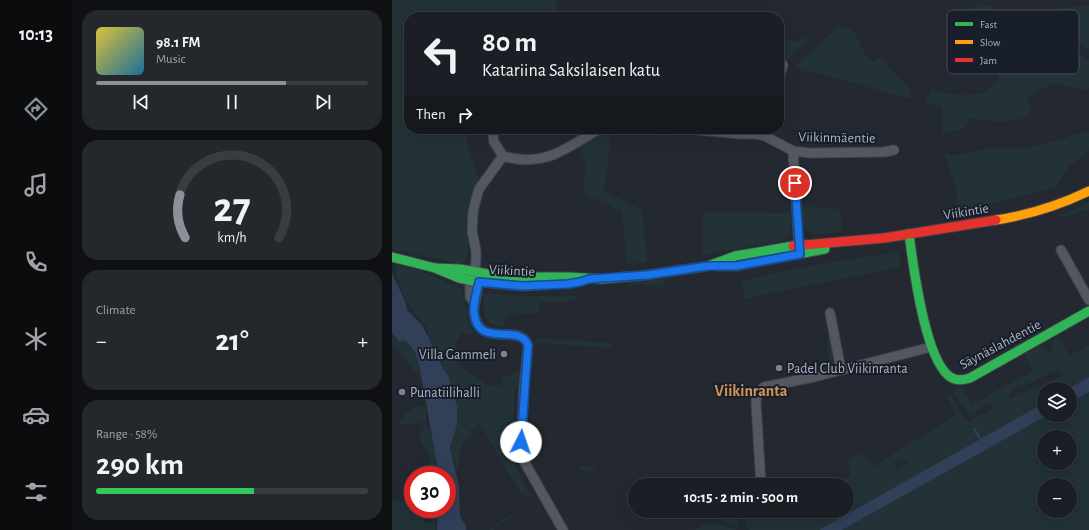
<!DOCTYPE html>
<html lang="en">
<head>
<meta charset="utf-8">
<style>
	body { margin:0; font-family:"Alegreya Sans",sans-serif; background:#24272c; color:#f1f3f6; height:100vh; display:flex; flex-direction:column; font-size:15px; white-space:nowrap }
	* { box-sizing:border-box; margin:0 }
	p { font-size:13px; color:#a0a2a6 }
	.icon { flex:none; width:22px; height:22px; fill:none; stroke:currentColor; stroke-width:2; stroke-linecap:round; stroke-linejoin:round }
	.map { position:relative; flex:1; overflow:hidden }
	.drawer { display:flex; flex-direction:column; gap:10px; padding:10px; background:#0f1014; width:320px }
	.drawer>* { flex:none }
	.top-card { position:absolute; left:12px; top:12px; width:380px; height:122px; border-radius:16px; box-shadow:0 4px 16px #0002,0 0 0 1px #393c41; background:#1b1e24; color:#f1f3f6; overflow:hidden }
	.tools { position:absolute; left:645px; top:382px; display:grid; gap:8px }
	.tools a { display:grid; place-items:center; width:40px; height:40px; border-radius:50%; background:#1b1e24; box-shadow:0 4px 16px #0002,0 0 0 1px #393c41; font-size:20px }
	.speed { position:absolute; left:12px; top:466px; display:flex; gap:8px; font-size:20px; font-weight:700; text-align:center }
	.speed>* { display:grid; place-content:center; width:52px; height:52px; border-radius:50%; background:#1b1e24; box-shadow:0 4px 16px #0002,0 0 0 1px #393c41; line-height:1 }
	.speed .limit { border:6px solid #d22; background:#fff; color:#111 }
	.pin { position:absolute; display:grid; place-items:center; width:34px; height:34px; color:#fff; margin:-17px; border:2px solid #fff; border-radius:50%; box-shadow:0 1px 4px #0007 }
	.me { position:absolute; width:44px; margin:-22px; rotate:4deg; stroke-linejoin:round; filter:drop-shadow(0 0 3px #0008) }
	.turn { display:flex; align-items:center; gap:14px; height:84px; padding:0 12px; font-size:18px }
	.turn .icon { width:52px; height:52px; stroke-width:2.5 }
	.turn b { display:block; font-size:28px; line-height:34px }
	.then { display:flex; align-items:center; height:38px; padding:0 12px; background:#0003; gap:8px; font-size:15px }
	.big { font-size:30px; font-weight:600; line-height:1.1 }
	.drawer .widget { flex:1; display:flex; flex-direction:column; justify-content:center; gap:6px; min-width:0; padding:0 14px; border-radius:16px; background:#24272c }
	.drawer .dial { align-items:center; gap:0 }
	.dial svg { height:104px; overflow:visible; fill:none; stroke:#393c41; stroke-width:7; stroke-linecap:round; text-anchor:middle }
	.dial text { fill:#f1f3f6; stroke:none }
	.song { display:flex; align-items:center; gap:12px }
	.cover { width:48px; height:48px; border-radius:6px; background:linear-gradient(135deg,hsl(50 70% 55%),hsl(200 70% 35%)) }
	.played { height:4px; border-radius:2px; background:linear-gradient(90deg,#8c9099 70%,#393c41 70%) }
	.keys { display:flex; justify-content:space-around; direction:ltr }
	.heat { display:flex; justify-content:space-between; align-items:center; font-size:22px; direction:ltr }
	.charge { height:6px; border-radius:3px; background:linear-gradient(90deg,#34c759 58%,#393c41 0) }
	.trip { position:absolute; left:236px; top:478px; width:226px; height:40px; border-radius:20px; background:#1b1e24; box-shadow:0 4px 16px #0002,0 0 0 1px #393c41; font-weight:600; line-height:40px; text-align:center }
	main { display:flex; flex:1; min-height:0 }
	.tab-bar { display:flex; flex-direction:column; width:72px; justify-content:space-around; align-items:center; background:#0b0c0e; color:#a0a2a6 }
	.tab-bar .icon { width:28px; height:28px }
	.tab-bar .active { color:#8c9099 }
	.tab-bar b { font-size:18px; color:#f1f3f6 }
	.map>svg:first-child { display:block }
	.green { fill:#223236; fill-rule:evenodd }
	.water { fill:#313f59 }
	.lines { fill:none; stroke-linecap:round; stroke-linejoin:round }
	.stream { stroke:#313f59; stroke-width:2.5 }
	.street-casing { stroke:#404349; stroke-width:11 }
	.fast-casing { stroke:#404349; stroke-width:11 }
	.slow-casing { stroke:#404349; stroke-width:11 }
	.jam-casing { stroke:#404349; stroke-width:11 }
	.street { stroke:#53575f; stroke-width:9 }
	.fast { stroke:#30b455; stroke-width:9 }
	.slow { stroke:#ff9f0a; stroke-width:9 }
	.jam { stroke:#e5322d; stroke-width:9 }
	.route-casing { stroke:#114b97; stroke-width:10 }
	.route { stroke:#1a73e8; stroke-width:7 }
	.poi-dot { fill:#7c8290; stroke:#181e2a; stroke-width:1.5 }
	.labels { text-anchor:middle; stroke-width:4; stroke-linejoin:round; paint-order:stroke }
	.street-label { font-size:14px; fill:#acb3c3; stroke:#181e2a }
	.poi-label { font-size:14px; fill:#acb3c3; stroke:#181e2a; text-anchor:start }
	.quarter-label { font-size:16px; font-weight:bold; fill:#d29558; stroke:#181e2a }
	.key { fill:#181e2a; stroke:#444b58; stroke-width:1 }
	.key-label { font-size:11px; fill:#acb3c3 }
</style>
</head>
<body>
<main>
<nav class="tab-bar">
<b>10:13</b>
<svg class="icon active" aria-label="directions" viewBox="0 0 24 24"><path d="M12 3l9 9-9 9-9-9zM9 14v-3h6M13 9l2 2-2 2"/></svg>
<svg class="icon" aria-label="music" viewBox="0 0 24 24"><path d="M9 18V5l10-2v13"/><circle cx="6" cy="18" r="3"/><circle cx="16" cy="16" r="3"/></svg>
<svg class="icon" aria-label="phone" viewBox="0 0 24 24"><path d="M5 4h4l2 5-3 2q2 4 5 5l2-3 5 2v4C11 20 4 13 5 4z"/></svg>
<svg class="icon" aria-label="climate" viewBox="0 0 24 24"><path d="M12 3v18M4 7l16 10M4 17L20 7"/></svg>
<svg class="icon" aria-label="car" viewBox="0 0 24 24"><path d="M5 17H2v-5l4-1 3-4h7l3 4 3 1v5h-3M9 17h6M6 11h13"/><circle cx="7" cy="17" r="2"/><circle cx="17" cy="17" r="2"/></svg>
<svg class="icon" aria-label="filters" viewBox="0 0 24 24"><path d="M4 7h16M4 17h16"/><circle cx="9" cy="7" r="2"/><circle cx="15" cy="17" r="2"/></svg>
</nav>
<section class="drawer">
<div class="widget">
<div class="song"><i class="cover"></i><div><b>98.1 FM</b><p>Music</p></div></div>
<div class="played"></div>
<div class="keys"><svg class="icon" aria-label="previous" viewBox="0 0 24 24"><path d="M18 5L8 12l10 7zM5 5v14"/></svg><svg class="icon" aria-label="pause" viewBox="0 0 24 24"><path d="M8 5v14M16 5v14"/></svg><svg class="icon" aria-label="next" viewBox="0 0 24 24"><path d="M6 5l10 7-10 7zM19 5v14"/></svg></div>
</div>
<div class="widget dial"><svg viewBox="0 0 100 80">
<path d="M14 69A42 42 0 1 1 86 69"/>
<path d="M14 69A42 42 0 0 1 10 36" stroke="#8c9099"/>
<text x="50" y="56" font-size="32" font-weight="700">27</text>
<text x="50" y="72" font-size="11">km/h</text>
</svg></div>
<div class="widget"><p>Climate</p>
<div class="heat"><a>−</a><b class="big">21°</b><a>+</a></div>
</div>
<div class="widget"><p>Range · 58%</p><b class="big">290 km</b><div class="charge"></div></div>
</section>
<div class="map">
<svg width="697" height="530" viewBox="0 0 697 530">
	<rect width="100%" height="100%" fill="#242830"/>
	<g class="green">
		<path d="M0 0H164L165 17H17V129H75C74 147 80 163 87 178 79 192 74 208 74 224 74 237 79 249 74 261L68 264 0 249Z"/>
		<path d="M592 4 610 11 608 21 598 34C581 35 574 37 563 23L571 11Z"/>
		<path d="M697 5V49L671 35 661 38 697 61V88L695 91 663 83 650 89 635 99 640 110C638 113 636 116 634 117 620 124 591 121 577 118L575 126 571 129 550 134V107L533 102 539 90C558 94 594 103 606 79 608 73 608 58 609 50L660 9Z"/>
		<path d="M445 27 460 29C468 39 470 51 477 60L482 61 487 58 495 62 496 67C506 77 517 84 520 99L403 67Z"/>
		<polygon points="414,36 416,38 394,62 387,61 387,39 407,42"/>
		<path d="M220 131 212 191 250 210 255 262 235 264 230 211 192 194 193 160 187 147C198 138 206 132 220 131Z"/>
		<polygon points="697,131 697,151 677,166 664,187 565,213 565,192 552,154 568,155 603,147 637,148 648,144 671,139 680,135"/>
		<polygon points="697,202 697,209 668,219 669,215"/>
		<polygon points="410,206 448,209 450,232 422,235 411,227"/>
		<path d="M311 212 389 213 399 212C400 225 402 232 391 241L310 255Z"/>
		<path d="M506 252 509 267 352 299 350 281C401 267 454 260 506 252Z"/>
		<polygon points="2,265 22,268 67,288 69,290 73,303 77,325 84,334 70,333 64,343 63,352 68,367 91,381 91,384 109,386 110,378 130,370 128,387 123,386 119,451 122,463 139,496 137,497 128,492 88,424 77,431 79,435 70,445 65,472 58,448 65,425 56,375 51,369 37,337 34,326 22,313 11,294 4,275"/>
		<polygon points="272,279 272,288 253,284 237,285 237,282"/>
		<polygon points="184,286 185,289 156,291 127,292"/>
		<path d="M93 293 130 296H185L183 301H170L169 303 148 302 147 313 143 314H126L124 312 113 319 111 326C90 327 92 311 91 295Z"/>
		<path d="M0 333 8 342 11 340C25 348 27 363 30 378L29 380 0 342Z"/>
		<polygon points="437,335 442,363 438,365 435,341"/>
		<path d="M666 336 677 355 697 345V377L676 389H652V403L427 530H357L353 522 356 511H374L380 515 388 511H455V485H438L459 476 455 460 471 453 482 466 564 415 555 396 558 393 570 416 576 422 602 408 598 404 593 405 579 415 575 412 562 393 566 387 570 389 580 404 641 371 632 354 648 345 655 353 660 350 663 338ZM667 370 670 376 616 399 621 389ZM509 458 516 462 506 469 501 464Z"/>
		<polygon points="145,338 221,343 220,348 145,343"/>
		<path d="M697 392V530H450L656 415H678V403ZM652 437H678V463H652ZM652 485H678V511H652Z"/>
		<path d="M33 405 35 427 41 440 45 464V475H38C39 467 39 458 34 450 29 442 23 437 32 428L30 420 22 424 6 425V422C13 414 22 406 33 405Z"/>
		<polygon points="186,466 202,467 201,472 189,470"/>
		<polygon points="21,497 21,509 33,509 32,522 43,523 45,527 44,530 0,530 0,501 14,500"/>
		<path d="M334 511H348L346 525C338 525 331 523 325 517Z"/>
		<path d="M131 512 112 521 101 530H98C109 520 116 515 131 512Z"/>
		<path d="M316 522C327 522 336 529 347 530H302Z"/>
	</g>
	<g class="water">
		<polygon points="0,273 13,301 15,310 30,325 38,340 51,369 56,375 65,406 65,425 58,448 67,486 68,516 74,526 74,530 45,530 46,509 55,509 55,475 48,475 48,469 45,464 27,364 23,352 16,343 11,340 8,342 0,333"/>
		<polygon points="697,377 697,392 678,403 678,389 676,389"/>
		<polygon points="652,403 652,415 656,415 450,530 427,530"/>
	</g>
	<g class="lines">
		<polyline class="stream" points="582,429 589,440"/>
		<defs>
			<g id="street">
				<polyline points="387,77 391,65"/>
				<polyline points="100,129 102,142 111,156"/>
				<polyline points="296,129 348,134 364,134 373,136 401,151 418,153 492,152 502,150"/>
				<polyline points="272,130 283,129"/>
				<polyline points="401,151 407,249"/>
				<polyline points="669,250 697,300"/>
				<path d="M85 277C90 292 76 307 85 323 96 345 128 324 136 345L132 387 129 452 132 461 171 530"/>
				<path d="M82 302 78 297V281L83 272 84 259V251L80 231 81 212 83 203 87 189 111 156C152 168 173 149 207 129"/>
				<polyline points="438,313 449,370"/>
				<path d="M369 485 364 403C364 396 366 391 372 387L422 377 539 347"/>
			</g>
			<g id="fast">
				<path d="M517 234C521 264 533 364 560 378 566 381 572 380 578 378L697 311"/>
				<polyline points="0,257 43,268 67,278 87,282 130,286 150,285"/>
				<polyline points="326,266 344,266 433,249"/>
				<polyline points="43,268 68,269 96,274 130,277 176,277 210,279 255,275 316,266 343,256 401,246"/>
			</g>
			<path id="slow" d="M604 220C636 215 668 205 697 191"/>
			<polyline id="jam" points="401,246 492,238 604,220"/>
		</defs>
		<use href="#street" class="street-casing"/>
		<use href="#fast" class="fast-casing"/>
		<use href="#slow" class="slow-casing"/>
		<use href="#jam" class="jam-casing"/>
		<use href="#street" class="street"/>
		<use href="#fast" class="fast"/>
		<use href="#slow" class="slow"/>
		<use href="#jam" class="jam"/>
	</g>
	<g class="lines">
		<defs>
			<path id="route" d="M129 442 136 345C127 322 85 350 82 312 81 303 85 292 87 282L130 286 176 284 188 282 197 279 255 275 316 266H344L408 254 403 183"/>
		</defs>
		<use href="#route" class="route-casing"/>
		<use href="#route" class="route"/>
	</g>
	<g class="poi-dot">
		<circle cx="112" cy="354" r="4"/>
		<circle cx="387" cy="368" r="4"/>
		<circle cx="10" cy="392" r="4"/>
	</g>
	<g class="labels">
		<g class="street-label">
			<text transform="translate(445 137) rotate(1)" y="5">Viikinmäentie</text>
			<text transform="translate(574 211) rotate(-9)" y="5">Viikintie</text>
			<text transform="translate(120 270) rotate(3)" y="5">Viikintie</text>
			<text transform="translate(608 344) rotate(-28)" y="5">Säynäslahdentie</text>
		</g>
		<g class="poi-label">
			<text x="104" y="359" text-anchor="end">Villa Gammeli</text>
			<text x="395" y="373">Padel Club Viikinranta</text>
			<text x="18" y="397">Punatiilihalli</text>
		</g>
		<g class="quarter-label">
			<text x="359" y="396">Viikinranta</text>
		</g>
	</g>
	<rect x="555" y="10" width="132" height="64" rx="6" class="key"/>
	<rect x="563" y="22" width="18" height="4" fill="#30b455"/>
	<rect x="563" y="40" width="18" height="4" fill="#ff9f0a"/>
	<rect x="563" y="58" width="18" height="4" fill="#e5322d"/>
	<g class="key-label">
		<text x="588" y="28">Fast</text>
		<text x="588" y="46">Slow</text>
		<text x="588" y="64">Jam</text>
	</g>
</svg>
<div class="tools">
<a><svg class="icon" aria-label="layers" viewBox="0 0 24 24"><path d="M12 4l9 5-9 5-9-5zM3 14l9 5 9-5"/></svg></a>
<a>+</a>
<a>−</a>
</div>
<div class="speed"><div class="limit">30</div></div>
<div class="pin" style="left:403px;top:183px;background:#d93025"><svg class="icon" aria-label="arrive" viewBox="0 0 24 24"><path d="M6 21V4h12l-3 4 3 4H6"/></svg></div>
<svg class="me" style="left:129px;top:442px" viewBox="-20 -20 40 40"><circle r="19" fill="#fff"/><path d="M0-13L10 11 0 6-10 11z" fill="#1a73e8"/></svg>
<div class="trip">10:15 · 2 min · 500 m</div>
<div class="top-card">
<div class="turn"><svg class="icon" aria-label="left" viewBox="0 0 24 24"><path d="M17 20v-9H6M10 6l-5 5 5 5"/></svg><div><b>80 m</b>Katariina Saksilaisen katu</div></div>
<div class="then">Then<svg class="icon" aria-label="right" viewBox="0 0 24 24"><path d="M7 20v-9h11M14 6l5 5-5 5"/></svg></div>
</div>
</div>
</main>
</body>
</html>
